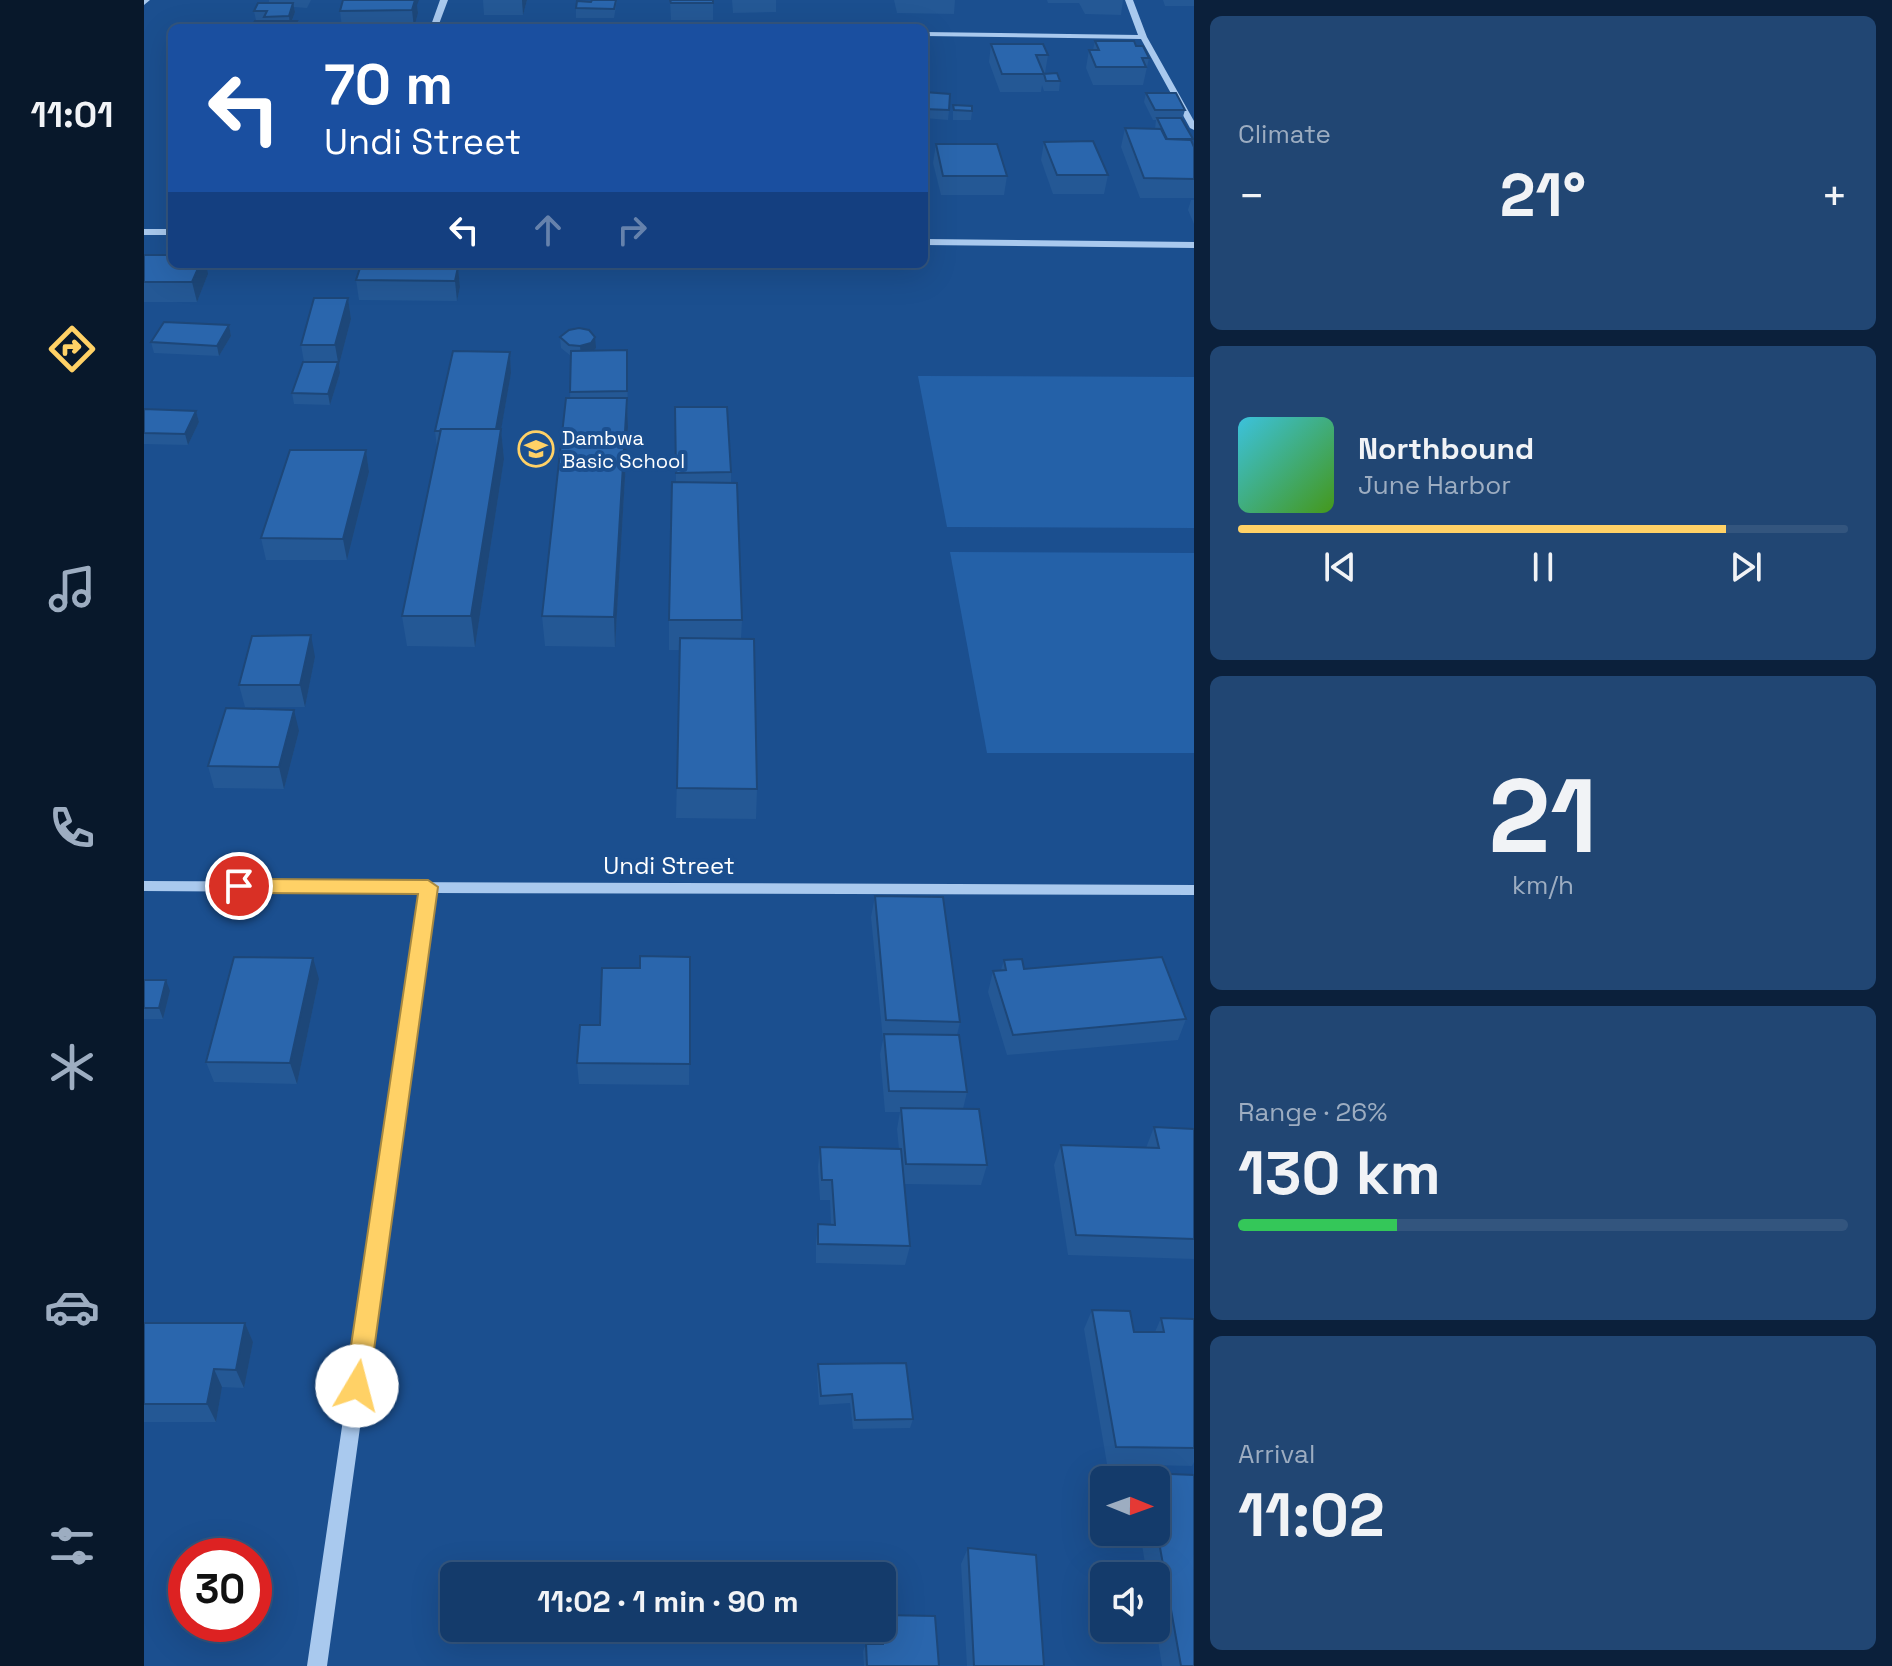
<!DOCTYPE html>
<html lang="en">
<head>
<meta charset="utf-8">
<style>
	body { margin:0; font-family:"Space Grotesk",sans-serif; background:#214673; color:#f1f3f6; height:100vh; display:flex; flex-direction:column; font-size:30px; white-space:nowrap }
	* { box-sizing:border-box; margin:0 }
	p { font-size:26px; color:#9dadc1 }
	.icon { flex:none; width:44px; height:44px; fill:none; stroke:currentColor; stroke-width:2; stroke-linecap:round; stroke-linejoin:round }
	.map { position:relative; flex:1; overflow:hidden }
	.side { display:flex; flex-direction:column; gap:16px; padding:16px; background:#0b203b; width:698px }
	.side>* { flex:none }
	.hud { position:absolute; left:24px; top:24px; width:760px; height:244px; border-radius:12px; box-shadow:0 8px 32px #0002,0 0 0 2px #33557e; background:#1a4fa0; color:#fff; overflow:hidden }
	.needle { width:52px; rotate:91deg }
	.controls { position:absolute; left:946px; top:1466px; display:grid; gap:16px }
	.controls a { display:grid; place-items:center; width:80px; height:80px; border-radius:12px; background:#143b6b; box-shadow:0 8px 32px #0002,0 0 0 2px #33557e; font-size:40px }
	.speed { position:absolute; left:24px; top:1538px; display:flex; gap:16px; font-size:40px; font-weight:700; text-align:center }
	.speed>* { display:grid; place-content:center; width:104px; height:104px; border-radius:50%; background:#143b6b; box-shadow:0 8px 32px #0002,0 0 0 2px #33557e; line-height:1 }
	.speed .limit { border:12px solid #d22; background:#fff; color:#111 }
	.pin { position:absolute; display:grid; place-items:center; width:68px; height:68px; color:#fff; margin:-34px; border:4px solid #fff; border-radius:50%; box-shadow:0 2px 8px #0007 }
	.me { position:absolute; width:88px; margin:-44px; rotate:8deg; stroke-linejoin:round; filter:drop-shadow(0 0 6px #0008) }
	.turn { display:flex; align-items:center; gap:28px; height:168px; padding:0 24px; font-size:36px }
	.turn .icon { width:104px; height:104px; stroke-width:2.5 }
	.turn b { display:block; font-size:56px; line-height:68px }
	.lanes { display:flex; align-items:center; height:76px; padding:0 24px; background:#0003; justify-content:center; gap:40px; direction:ltr }
	.lanes .off { opacity:.35 }
	.big { font-size:60px; font-weight:700; line-height:1.1 }
	.side .tile { flex:1; display:flex; flex-direction:column; justify-content:center; gap:12px; min-width:0; padding:0 28px; border-radius:12px; background:#214673 }
	.side .dial { align-items:center; gap:0 }
	.dial b { font-size:104px; line-height:1 }
	.song { display:flex; align-items:center; gap:24px }
	.cover { width:96px; height:96px; border-radius:12px; background:linear-gradient(135deg,hsl(190 70% 55%),hsl(100 70% 35%)) }
	.played { height:8px; border-radius:4px; background:linear-gradient(90deg,#ffd166 80%,#33557e 80%) }
	.keys { display:flex; justify-content:space-around; direction:ltr }
	.heat { display:flex; justify-content:space-between; align-items:center; font-size:44px; direction:ltr }
	.charge { height:12px; border-radius:6px; background:linear-gradient(90deg,#34c759 26%,#33557e 0) }
	.trip { position:absolute; left:296px; top:1562px; width:456px; height:80px; border-radius:12px; background:#143b6b; box-shadow:0 8px 32px #0002,0 0 0 2px #33557e; font-weight:700; line-height:80px; text-align:center }
	main { display:flex; flex:1; min-height:0 }
	.tab-bar { display:flex; flex-direction:column; width:144px; justify-content:space-around; align-items:center; background:#08182b; color:#9dadc1 }
	.tab-bar .icon { width:56px; height:56px }
	.tab-bar .active { color:#ffd166 }
	.tab-bar b { font-size:36px; color:#f1f3f6 }
	.map>svg:first-child { display:block }
	.green { fill:#2461a8 }
	.lines { fill:none; stroke-linecap:round; stroke-linejoin:round }
	.minor { fill:#a9c9ee; fill-rule:evenodd }
	.wall { fill:#245895 }
	.shaded-wall { fill:#1d4779 }
	.building { fill:#2a66ad; stroke:#1d4779; stroke-width:2 }
	.route { fill:#ffd166; stroke:#a68842; stroke-width:2 }
	.labels { text-anchor:middle; stroke-width:8; stroke-linejoin:round; paint-order:stroke }
	.far-poi-label { font-size:20px; fill:#fff; stroke:#1b4f8f; text-anchor:start }
	.street-label { font-size:24px; fill:#fff; stroke:#1b4f8f }
</style>
</head>
<body>
<main>
<nav class="tab-bar">
<b>11:01</b>
<svg class="icon active" aria-label="directions" viewBox="0 0 24 24"><path d="M12 3l9 9-9 9-9-9zM9 14v-3h6M13 9l2 2-2 2"/></svg>
<svg class="icon" aria-label="music" viewBox="0 0 24 24"><path d="M9 18V5l10-2v13"/><circle cx="6" cy="18" r="3"/><circle cx="16" cy="16" r="3"/></svg>
<svg class="icon" aria-label="phone" viewBox="0 0 24 24"><path d="M5 4h4l2 5-3 2q2 4 5 5l2-3 5 2v4C11 20 4 13 5 4z"/></svg>
<svg class="icon" aria-label="climate" viewBox="0 0 24 24"><path d="M12 3v18M4 7l16 10M4 17L20 7"/></svg>
<svg class="icon" aria-label="car" viewBox="0 0 24 24"><path d="M5 17H2v-5l4-1 3-4h7l3 4 3 1v5h-3M9 17h6M6 11h13"/><circle cx="7" cy="17" r="2"/><circle cx="17" cy="17" r="2"/></svg>
<svg class="icon" aria-label="filters" viewBox="0 0 24 24"><path d="M4 7h16M4 17h16"/><circle cx="9" cy="7" r="2"/><circle cx="15" cy="17" r="2"/></svg>
</nav>
<div class="map">
<svg width="1050" height="1666" viewBox="0 0 1050 1666">
	<rect width="100%" height="100%" fill="#1b4f8f"/>
	<g class="green">
		<polygon points="774,376 1050,377 1050,528 803,527"/>
		<polygon points="806,552 1050,553 1050,753 843,753"/>
	</g>
	<g class="lines">
		<g class="minor">
			<polygon points="0,0 6,0 0,5"/>
			<polygon points="296,0 304,0 295,24 408,26 412,28 286,28"/>
			<polygon points="981,0 989,0 1003,37 1050,121 1050,130 1046,128 997,39 780,36 780,32 994,35"/>
			<rect x="0" y="229" width="28" height="6"/>
			<polygon points="780,239 1050,242 1050,248 780,245"/>
			<polygon points="0,881 1050,885 1050,895 290,893 183,1666 163,1666 276,893 0,891"/>
		</g>
	</g>
	<g class="wall">
		<polygon points="125,0 167,0 163,8 150,7 151,12 148,21 153,21 154,28 107,28 121,21 121,20 112,20 110,11 125,3"/>
		<polygon points="339,0 383,0 379,15 340,15"/>
		<polygon points="448,0 473,0 470,18 432,18 432,8 447,2"/>
		<polygon points="526,0 569,0 569,20 527,20"/>
		<polygon points="588,0 632,0 632,12 589,13"/>
		<polygon points="750,0 811,0 810,14 753,13"/>
		<polygon points="903,0 979,0 977,15 941,14 935,3 904,3"/>
		<polygon points="1019,0 1050,0 1050,6 1021,6"/>
		<polygon points="273,5 274,13 270,28 198,28 196,11"/>
		<polygon points="951,41 992,46 1005,58 999,85 949,85 942,68 945,50 949,50"/>
		<polygon points="847,44 904,55 901,73 899,73 916,81 915,91 900,91 898,85 897,92 856,92 845,62"/>
		<polygon points="780,92 805,110 804,120 780,118"/>
		<polygon points="1002,93 1041,110 1038,120 1049,139 1048,142 1050,147 1050,198 996,198 977,147 981,128 1011,129 1012,120 1009,120 1000,102"/>
		<polygon points="809,105 828,111 827,120 809,120"/>
		<polygon points="900,142 964,175 960,194 909,194 897,160"/>
		<polygon points="792,144 863,176 860,195 797,195 789,163"/>
		<polygon points="1047,200 1050,200 1050,224 1044,210"/>
		<polygon points="0,255 64,274 53,302 0,302"/>
		<polygon points="314,267 316,287 313,301 215,300 212,280"/>
		<polygon points="204,298 207,319 195,365 196,373 186,405 150,404 148,393 160,362 157,345"/>
		<polygon points="85,325 87,336 75,356 10,353 7,342"/>
		<polygon points="416,337 452,348 450,350 483,350 484,427 471,647 401,646 398,616 426,398 427,356 417,348"/>
		<polygon points="366,352 367,373 357,429 360,459 331,647 263,646 258,616 293,448 291,431"/>
		<polygon points="531,407 587,472 587,483 598,620 597,639 613,789 612,819 532,818 536,650 525,650 525,620 532,482"/>
		<polygon points="0,409 52,411 55,422 44,445 0,444"/>
		<polygon points="222,450 225,472 203,560 122,560 117,538"/>
		<polygon points="171,657 161,707 101,707 95,685"/>
		<polygon points="155,731 140,789 70,788 64,766"/>
		<polygon points="731,896 816,1022 813,1035 823,1092 819,1109 843,1165 837,1185 760,1184 766,1246 761,1265 672,1263 672,1243 674,1224 687,1225 686,1200 676,1200 674,1167 676,1147 755,1149 753,1129 756,1112 741,1112 736,1054 739,1040 727,917"/>
		<polygon points="546,957 545,1085 435,1084 433,1063 456,1025 496,968"/>
		<polygon points="860,960 880,969 1042,1019 1034,1040 863,1055 844,992 849,971 857,970"/>
		<polygon points="175,979 153,1084 70,1082 62,1062"/>
		<polygon points="0,980 26,991 19,1019 0,1019"/>
		<polygon points="1010,1127 1050,1129 1050,1259 924,1255 910,1165 917,1145 1002,1148"/>
		<polygon points="948,1310 990,1332 1011,1332 1017,1318 1050,1319 1050,1462 1048,1466 963,1464 940,1329"/>
		<polygon points="0,1323 101,1323 109,1342 100,1388 78,1387 72,1422 0,1422"/>
		<polygon points="674,1364 769,1419 766,1428 709,1429 706,1403 675,1405 673,1374"/>
		<polygon points="1003,1473 1050,1475 1050,1666 1018,1666 1012,1628 1012,1576 1003,1576 996,1532 1012,1532 1012,1480 999,1480"/>
		<polygon points="824,1548 900,1666 823,1666 817,1564"/>
		<polygon points="735,1628 738,1628 795,1666 720,1666 719,1651 722,1644 736,1644"/>
	</g>
	<g class="shaded-wall">
		<polygon points="270,0 275,0 273,5 274,13 270,28 268,10"/>
		<polygon points="378,0 383,0 379,15"/>
		<polygon points="149,3 151,12 146,26 145,16"/>
		<polygon points="56,264 62,264 64,274 53,302 48,282"/>
		<polygon points="314,267 316,287 313,301 311,281"/>
		<polygon points="204,298 207,319 195,365 196,373 186,405 184,394 194,362 191,345"/>
		<polygon points="85,325 87,336 75,356 73,346"/>
		<polygon points="451,337 452,348 447,354 437,357 436,346"/>
		<polygon points="366,352 367,373 353,453 351,432"/>
		<polygon points="483,398 484,427 471,647 470,617"/>
		<polygon points="52,411 55,422 44,445 41,434"/>
		<polygon points="357,429 360,459 331,647 327,616"/>
		<polygon points="222,450 225,472 203,560 199,539"/>
		<polygon points="167,635 171,657 161,707 156,685"/>
		<polygon points="150,710 155,731 140,789 135,767"/>
		<polygon points="169,958 175,979 153,1084 146,1063"/>
		<polygon points="22,980 26,991 19,1019 15,1008"/>
		<polygon points="101,1323 109,1342 100,1388 92,1370"/>
		<polygon points="70,1369 78,1387 72,1422 63,1404"/>
	</g>
	<g class="building">
		<polygon points="199,0 271,0 268,10 196,11"/>
		<polygon points="448,0 472,0 470,9 432,8 433,1 447,2"/>
		<polygon points="526,0 569,0 569,3 527,3"/>
		<polygon points="114,3 149,3 145,16 120,17 123,11 110,11"/>
		<polygon points="111,21 153,21 149,28 107,28"/>
		<polygon points="208,23 264,23 263,28 206,28"/>
		<polygon points="951,41 990,41 992,46 999,46 1005,58 998,58 1002,67 952,67 945,50 955,50"/>
		<polygon points="847,44 899,44 904,55 892,55 900,74 858,74"/>
		<polygon points="913,73 916,81 902,81 900,74 899,74"/>
		<polygon points="780,92 806,94 805,110 780,109"/>
		<polygon points="1002,93 1032,93 1041,110 1011,110"/>
		<polygon points="809,105 828,106 828,111 810,110"/>
		<polygon points="1013,118 1037,118 1049,139 1023,139"/>
		<polygon points="981,128 1017,129 1022,139 1047,140 1050,147 1050,179 1000,178"/>
		<polygon points="949,141 964,175 913,175 900,142"/>
		<polygon points="792,144 853,144 863,176 799,176"/>
		<polygon points="0,255 28,255 28,264 56,264 48,282 0,282"/>
		<polygon points="217,265 314,267 311,281 212,280"/>
		<polygon points="170,298 204,298 191,345 157,345"/>
		<polygon points="20,322 85,325 73,346 7,342"/>
		<polygon points="435,328 445,330 451,337 447,343 436,346 425,345 416,337 425,330"/>
		<polygon points="483,350 483,391 426,392 427,351"/>
		<polygon points="309,351 366,352 352,429 297,429 296,431 291,431"/>
		<polygon points="159,362 194,362 184,394 148,393"/>
		<polygon points="422,398 483,398 470,617 398,616"/>
		<polygon points="531,407 583,407 587,472 532,473"/>
		<polygon points="0,409 52,411 41,434 0,433"/>
		<polygon points="297,429 357,429 327,616 258,616"/>
		<polygon points="146,450 222,450 199,539 117,538"/>
		<polygon points="528,482 593,483 598,620 525,620"/>
		<polygon points="167,635 156,685 95,685 108,636"/>
		<polygon points="536,638 610,639 613,789 533,788"/>
		<polygon points="82,708 150,710 135,767 64,766"/>
		<polygon points="731,896 799,897 816,1022 742,1020"/>
		<polygon points="496,956 546,957 546,1064 433,1063 436,1025 456,1025 458,968 496,968"/>
		<polygon points="90,957 169,958 146,1063 62,1062"/>
		<polygon points="1018,957 1042,1019 869,1035 849,971 862,970 860,960 878,959 880,969"/>
		<polygon points="0,980 22,980 15,1008 0,1008"/>
		<polygon points="740,1034 815,1035 823,1092 745,1091"/>
		<polygon points="757,1108 835,1109 843,1165 762,1164"/>
		<polygon points="1010,1127 1050,1129 1050,1239 932,1235 917,1145 1015,1148"/>
		<polygon points="676,1147 757,1149 766,1246 674,1244 674,1224 691,1225 688,1180 678,1180"/>
		<polygon points="948,1310 986,1311 990,1332 1020,1332 1017,1318 1050,1319 1050,1448 972,1447"/>
		<polygon points="0,1323 101,1323 92,1370 70,1369 63,1404 0,1404"/>
		<polygon points="762,1363 769,1419 711,1420 708,1394 677,1396 674,1364"/>
		<polygon points="1003,1473 1050,1475 1050,1666 1037,1666 1012,1525 1012,1480 1004,1480"/>
		<polygon points="824,1548 892,1555 900,1666 830,1666"/>
		<polygon points="738,1615 791,1616 795,1666 723,1666 722,1644 739,1644"/>
	</g>
	<polygon class="route" points="95,879 284,880 294,887 225,1386 222,1394 213,1397 205,1394 201,1386 274,894 95,893 85,886"/>
	<defs>
		<symbol id="school-ring" viewBox="-11 -11 22 22"><circle r="9.5" fill="#1b4f8f" stroke="#ffd166" stroke-width="1.5"/><path d="M0-5L7-2L0 1L-7-2ZM-4 1L0 2.5L4 1V4Q0 6-4 4Z" fill="#ffd166"/></symbol>
	</defs>
	<g fill-rule="evenodd">
		<use href="#school-ring" x="372" y="429" width="40" height="40"/>
	</g>
	<g class="labels">
		<g class="far-poi-label">
			<text x="418" y="445">Dambwa<tspan x="418" dy="23">Basic School</tspan></text>
		</g>
		<g class="street-label">
			<text x="525" y="874">Undi Street</text>
		</g>
	</g>
</svg>
<div class="controls">
<a><svg class="needle" viewBox="-14 -14 28 28"><path d="M0-13l5 13h-10z" fill="#e53935"/><path d="M0 13l5-13h-10z" fill="#9dadc1"/></svg></a>
<a><svg class="icon" aria-label="sound" viewBox="0 0 24 24"><path d="M4 9h4l5-4v14l-5-4H4zM17 9q2 3 0 6"/></svg></a>
</div>
<div class="speed"><div class="limit">30</div></div>
<div class="pin" style="left:95px;top:886px;background:#d93025"><svg class="icon" aria-label="arrive" viewBox="0 0 24 24"><path d="M6 21V4h12l-3 4 3 4H6"/></svg></div>
<svg class="me" style="left:213px;top:1386px" viewBox="-20 -20 40 40"><circle r="19" fill="#fff"/><path d="M0-13L10 11 0 6-10 11z" fill="#ffd166"/></svg>
<div class="trip">11:02 · 1 min · 90 m</div>
<div class="hud">
<div class="turn"><svg class="icon" aria-label="left" viewBox="0 0 24 24"><path d="M17 20v-9H6M10 6l-5 5 5 5"/></svg><div><b>70 m</b>Undi Street</div></div>
<div class="lanes"><svg class="icon" aria-label="left" viewBox="0 0 24 24"><path d="M17 20v-9H6M10 6l-5 5 5 5"/></svg><svg class="icon off" aria-label="ahead" viewBox="0 0 24 24"><path d="M12 20V5M6 11l6-6 6 6"/></svg><svg class="icon off" aria-label="right" viewBox="0 0 24 24"><path d="M7 20v-9h11M14 6l5 5-5 5"/></svg></div>
</div>
</div>
<section class="side">
<div class="tile"><p>Climate</p>
<div class="heat"><a>−</a><b class="big">21°</b><a>+</a></div>
</div>
<div class="tile">
<div class="song"><i class="cover"></i><div><b>Northbound</b><p>June Harbor</p></div></div>
<div class="played"></div>
<div class="keys"><svg class="icon" aria-label="previous" viewBox="0 0 24 24"><path d="M18 5L8 12l10 7zM5 5v14"/></svg><svg class="icon" aria-label="pause" viewBox="0 0 24 24"><path d="M8 5v14M16 5v14"/></svg><svg class="icon" aria-label="next" viewBox="0 0 24 24"><path d="M6 5l10 7-10 7zM19 5v14"/></svg></div>
</div>
<div class="tile dial"><b>21</b><p>km/h</p></div>
<div class="tile"><p>Range · 26%</p><b class="big">130 km</b><div class="charge"></div></div>
<div class="tile"><p>Arrival</p><b class="big">11:02</b></div>
</section>
</main>
</body>
</html>
